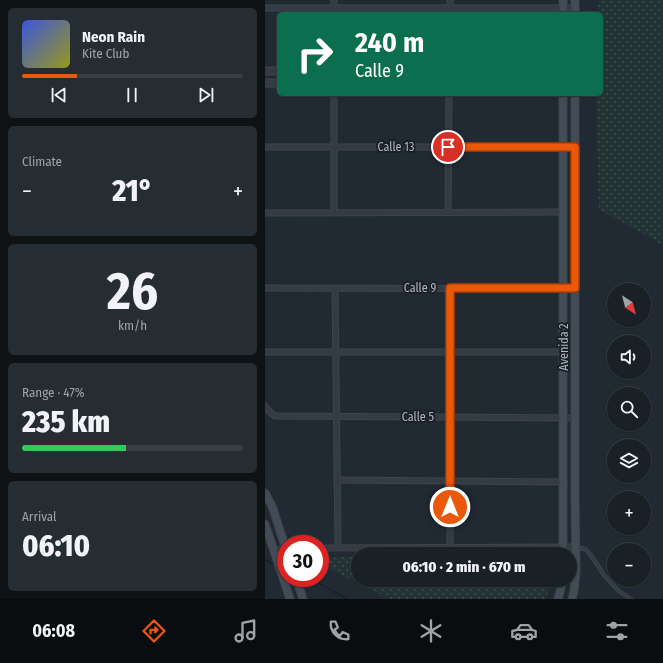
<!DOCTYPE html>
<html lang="en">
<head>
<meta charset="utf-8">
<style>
	body { margin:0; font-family:"Fira Sans Condensed",sans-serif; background:#262d32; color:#f1f3f6; height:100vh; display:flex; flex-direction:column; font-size:15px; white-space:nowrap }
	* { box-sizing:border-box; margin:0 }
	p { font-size:13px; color:#9fa3a7 }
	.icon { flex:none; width:22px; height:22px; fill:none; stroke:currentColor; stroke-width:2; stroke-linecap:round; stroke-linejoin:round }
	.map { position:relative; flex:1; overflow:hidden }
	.sheet { display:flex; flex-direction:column; gap:8px; padding:8px; background:#0e1215; width:265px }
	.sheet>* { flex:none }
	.hud { position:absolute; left:12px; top:12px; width:326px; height:84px; border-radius:6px; box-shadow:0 1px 3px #0004,0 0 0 1px #373e43; background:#0b6e4f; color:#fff; overflow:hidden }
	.needle { width:26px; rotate:144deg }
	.controls { position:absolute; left:342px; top:283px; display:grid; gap:8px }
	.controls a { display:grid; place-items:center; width:44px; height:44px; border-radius:50%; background:#192026; box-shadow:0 1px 3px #0004,0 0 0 1px #373e43; font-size:20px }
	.speed { position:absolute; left:12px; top:535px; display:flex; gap:8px; font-size:20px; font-weight:700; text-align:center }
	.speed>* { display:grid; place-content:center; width:52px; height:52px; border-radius:50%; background:#192026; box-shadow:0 1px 3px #0004,0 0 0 1px #373e43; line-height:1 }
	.speed .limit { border:6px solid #d22; background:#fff; color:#111 }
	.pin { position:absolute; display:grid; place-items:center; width:34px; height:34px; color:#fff; margin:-17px; border:2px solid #fff; border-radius:50%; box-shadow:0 1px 4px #0007 }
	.me { position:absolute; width:44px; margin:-22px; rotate:0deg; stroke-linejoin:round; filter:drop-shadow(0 0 3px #0008) }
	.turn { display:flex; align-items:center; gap:14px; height:84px; padding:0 12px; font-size:18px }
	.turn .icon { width:52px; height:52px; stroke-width:2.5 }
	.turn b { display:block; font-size:28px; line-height:34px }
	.big { font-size:30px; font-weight:800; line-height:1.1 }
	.sheet .widget { flex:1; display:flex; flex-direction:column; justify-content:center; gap:6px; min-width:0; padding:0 14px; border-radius:6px; background:#262d32 }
	.sheet .dial { align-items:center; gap:0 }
	.dial b { font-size:52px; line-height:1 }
	.song { display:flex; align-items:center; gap:12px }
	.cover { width:48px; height:48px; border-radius:6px; background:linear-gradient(135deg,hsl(230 70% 55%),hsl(60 70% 35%)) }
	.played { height:4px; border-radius:2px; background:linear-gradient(90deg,#ea580c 25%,#373e43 25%) }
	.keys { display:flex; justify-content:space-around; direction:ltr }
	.heat { display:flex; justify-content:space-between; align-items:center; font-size:22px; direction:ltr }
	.charge { height:6px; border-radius:3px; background:linear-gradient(90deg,#34c759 47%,#373e43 0) }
	.trip { position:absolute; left:86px; top:547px; width:226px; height:40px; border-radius:20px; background:#192026; box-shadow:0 1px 3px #0004,0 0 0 1px #373e43; font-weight:800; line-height:40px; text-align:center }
	.dock { display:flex; height:64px; justify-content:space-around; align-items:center; background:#0a0d0f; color:#9fa3a7 }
	.dock .icon { width:28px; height:28px }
	.dock .selected { color:#ea580c }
	.dock b { font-size:18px; color:#f1f3f6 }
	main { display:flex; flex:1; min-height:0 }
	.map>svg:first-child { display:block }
	.grass { fill:url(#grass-dots) }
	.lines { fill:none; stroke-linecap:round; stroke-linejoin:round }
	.stream { stroke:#17222e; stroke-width:2 }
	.service-casing { stroke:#3e444d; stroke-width:4.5 }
	.minor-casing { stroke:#3e444d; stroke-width:7 }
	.tertiary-casing { stroke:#3e444d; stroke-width:9 }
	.secondary-casing { stroke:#3e444d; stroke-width:9 }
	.service { stroke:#343b44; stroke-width:2.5 }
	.minor { stroke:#343b44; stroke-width:5 }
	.tertiary { stroke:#343b44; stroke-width:7 }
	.secondary { stroke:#434b56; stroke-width:7 }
	.route-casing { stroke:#983908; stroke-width:10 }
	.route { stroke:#ea580c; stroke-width:7 }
	.labels { text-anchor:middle; stroke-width:4; stroke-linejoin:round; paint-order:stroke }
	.street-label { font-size:12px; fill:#afb6c0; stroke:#1a2028 }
</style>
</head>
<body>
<main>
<section class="sheet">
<div class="widget">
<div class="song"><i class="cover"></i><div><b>Neon Rain</b><p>Kite Club</p></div></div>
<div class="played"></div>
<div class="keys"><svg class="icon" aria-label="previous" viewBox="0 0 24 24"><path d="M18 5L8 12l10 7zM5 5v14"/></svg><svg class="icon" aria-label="pause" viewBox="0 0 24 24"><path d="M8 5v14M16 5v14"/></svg><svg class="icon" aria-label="next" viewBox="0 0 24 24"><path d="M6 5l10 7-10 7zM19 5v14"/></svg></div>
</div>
<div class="widget"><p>Climate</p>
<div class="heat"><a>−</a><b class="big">21°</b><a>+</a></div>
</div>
<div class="widget dial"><b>26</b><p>km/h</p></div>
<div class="widget"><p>Range · 47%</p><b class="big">235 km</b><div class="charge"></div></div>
<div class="widget"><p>Arrival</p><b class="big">06:10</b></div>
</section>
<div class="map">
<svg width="398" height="599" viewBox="0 0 398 599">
	<defs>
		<pattern id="grass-dots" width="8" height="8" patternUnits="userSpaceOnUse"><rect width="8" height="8" fill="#233334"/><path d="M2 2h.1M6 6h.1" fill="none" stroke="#404e50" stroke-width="1.8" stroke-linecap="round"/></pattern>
	</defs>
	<rect width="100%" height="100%" fill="#212a33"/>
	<g class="grass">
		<polygon points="334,0 398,0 398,245 334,209 331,94 336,94 336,14 333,14"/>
		<polygon points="93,557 93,580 286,580 281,599 124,599 55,564 55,558"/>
	</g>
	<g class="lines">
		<g class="stream">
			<polyline points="0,560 7,563"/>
			<polyline points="45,578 82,599"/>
		</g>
		<defs>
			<polyline id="service" points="311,547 320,549 325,554 339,575 354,591 366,599"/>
			<g id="minor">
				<polyline points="0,8 310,8"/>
				<polyline points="69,14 69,0"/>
				<polyline points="185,14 185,0"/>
				<polyline points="69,94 69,212"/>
				<polyline points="0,147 310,147"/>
				<polyline points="183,212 184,94"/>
				<polyline points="0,213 298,212"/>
				<polyline points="0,288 311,289"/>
				<polyline points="70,288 73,547"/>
				<polyline points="0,352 299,352"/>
				<polyline points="0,406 5,412 10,416 310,418"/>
				<polyline points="72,480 299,482"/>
				<polyline points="185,547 185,288"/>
				<polyline points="55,548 311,547"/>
				<polyline points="9,551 21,548"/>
			</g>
			<g id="tertiary">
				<polyline points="0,71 14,71"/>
				<polyline points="0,83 14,83"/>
			</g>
			<g id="secondary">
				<polyline points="298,0 298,14"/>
				<polyline points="310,14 310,0"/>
				<polyline points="298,94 298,554"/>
				<polyline points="0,493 7,506 21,549"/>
				<polyline points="0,524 25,599"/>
				<polyline points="31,578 38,599"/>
				<polyline points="293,599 298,580"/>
				<polyline points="307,599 309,591 311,571 310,497 310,94"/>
			</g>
		</defs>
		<use href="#service" class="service-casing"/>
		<use href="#minor" class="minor-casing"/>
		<use href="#tertiary" class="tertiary-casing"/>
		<use href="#secondary" class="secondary-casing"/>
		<use href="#service" class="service"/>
		<use href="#minor" class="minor"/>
		<use href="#tertiary" class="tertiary"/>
		<use href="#secondary" class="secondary"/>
	</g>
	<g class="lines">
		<defs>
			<polyline id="route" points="183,147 310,147 310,288 185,288 185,507"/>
		</defs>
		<use href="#route" class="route-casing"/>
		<use href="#route" class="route"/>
	</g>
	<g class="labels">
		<g class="street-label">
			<text x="131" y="151">Calle 13</text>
			<text x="155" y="292">Calle 9</text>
			<text transform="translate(299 347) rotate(-90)" y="4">Avenida 2</text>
			<text x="153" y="421">Calle 5</text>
		</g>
	</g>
</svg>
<div class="controls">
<a><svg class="needle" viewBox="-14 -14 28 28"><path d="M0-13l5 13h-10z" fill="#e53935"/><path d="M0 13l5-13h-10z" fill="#9fa3a7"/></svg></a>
<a><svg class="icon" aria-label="sound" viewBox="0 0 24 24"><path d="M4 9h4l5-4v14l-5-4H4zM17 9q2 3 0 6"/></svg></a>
<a><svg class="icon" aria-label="search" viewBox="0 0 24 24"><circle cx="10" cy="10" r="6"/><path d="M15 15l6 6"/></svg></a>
<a><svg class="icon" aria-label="layers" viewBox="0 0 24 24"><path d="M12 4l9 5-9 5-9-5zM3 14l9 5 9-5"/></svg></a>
<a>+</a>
<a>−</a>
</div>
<div class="speed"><div class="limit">30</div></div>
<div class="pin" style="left:183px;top:147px;background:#d93025"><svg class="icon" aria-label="arrive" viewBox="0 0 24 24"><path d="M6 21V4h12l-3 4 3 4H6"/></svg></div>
<svg class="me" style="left:185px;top:507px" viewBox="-20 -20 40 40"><circle r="17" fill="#ea580c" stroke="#fff" stroke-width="3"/><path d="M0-11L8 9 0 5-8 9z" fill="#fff"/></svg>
<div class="trip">06:10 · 2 min · 670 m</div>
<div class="hud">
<div class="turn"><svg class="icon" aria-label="right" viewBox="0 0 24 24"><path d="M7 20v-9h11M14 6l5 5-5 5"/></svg><div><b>240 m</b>Calle 9</div></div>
</div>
</div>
</main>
<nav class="dock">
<b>06:08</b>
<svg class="icon selected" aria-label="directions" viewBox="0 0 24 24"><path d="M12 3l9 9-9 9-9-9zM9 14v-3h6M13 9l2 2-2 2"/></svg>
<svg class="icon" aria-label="music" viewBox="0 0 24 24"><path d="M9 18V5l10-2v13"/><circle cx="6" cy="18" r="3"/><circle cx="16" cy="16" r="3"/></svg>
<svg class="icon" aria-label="phone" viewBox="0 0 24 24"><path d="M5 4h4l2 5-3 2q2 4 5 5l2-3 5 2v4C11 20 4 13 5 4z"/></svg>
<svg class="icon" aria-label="climate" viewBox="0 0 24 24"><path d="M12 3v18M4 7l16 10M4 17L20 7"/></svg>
<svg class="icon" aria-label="car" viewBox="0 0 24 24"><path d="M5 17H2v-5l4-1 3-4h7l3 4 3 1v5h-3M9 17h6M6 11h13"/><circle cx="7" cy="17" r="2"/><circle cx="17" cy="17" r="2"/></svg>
<svg class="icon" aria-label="filters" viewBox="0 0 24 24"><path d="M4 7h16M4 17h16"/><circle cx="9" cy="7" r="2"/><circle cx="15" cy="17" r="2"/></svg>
</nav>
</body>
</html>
